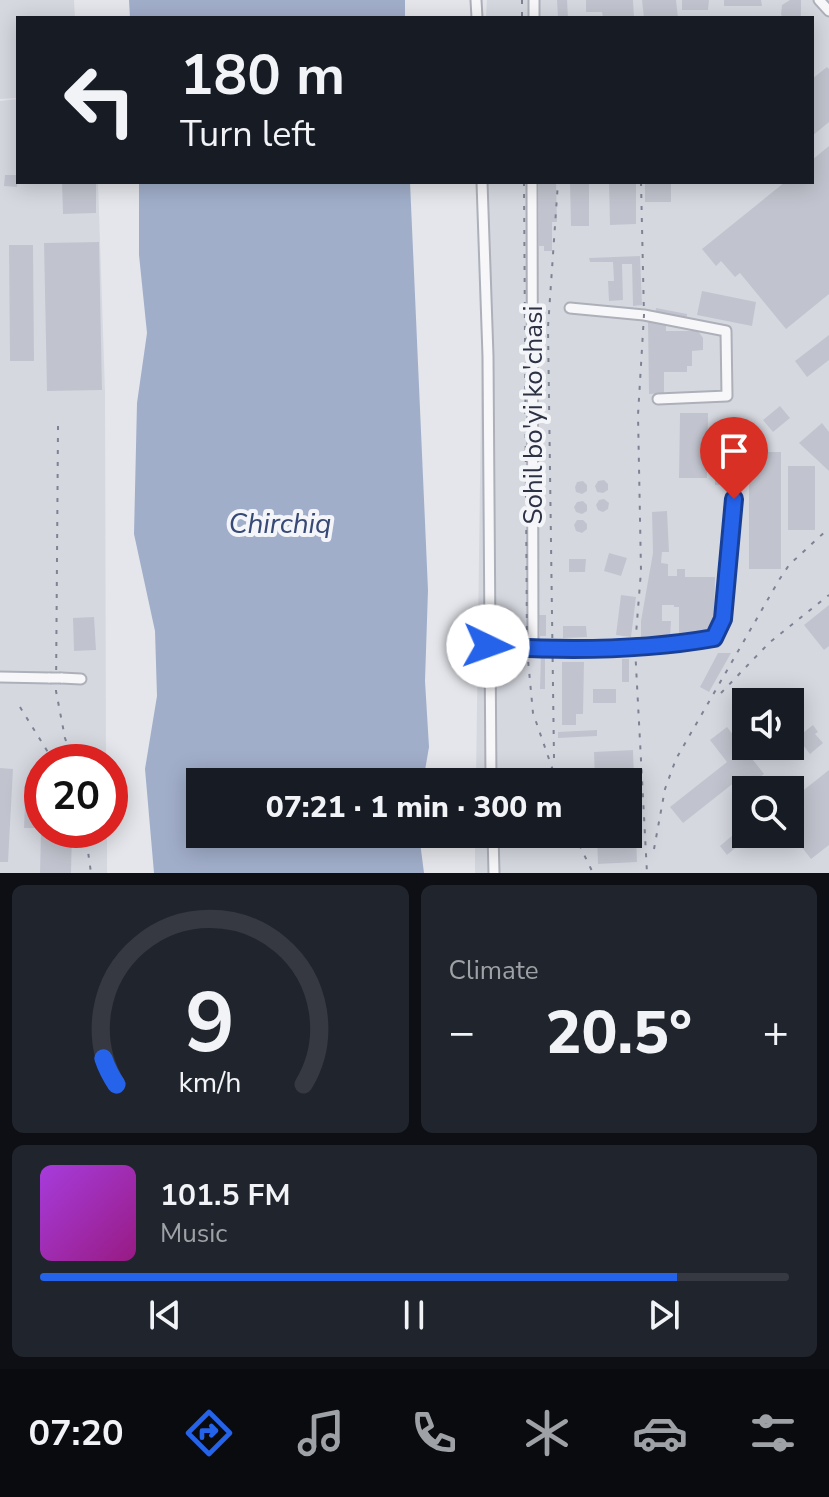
<!DOCTYPE html>
<html lang="en">
<head>
<meta charset="utf-8">
<style>
	body { margin:0; font-family:"Nunito Sans",sans-serif; background:#20242c; color:#f1f3f6; height:100vh; display:flex; flex-direction:column; font-size:30px; white-space:nowrap }
	* { box-sizing:border-box; margin:0 }
	p { font-size:26px; color:#9ea1a6 }
	.icon { flex:none; width:44px; height:44px; fill:none; stroke:currentColor; stroke-width:2; stroke-linecap:round; stroke-linejoin:round }
	.map { position:relative; height:873px; overflow:hidden }
	.details { display:flex; flex-direction:column; gap:12px; padding:12px; background:#0d0f14; flex:1 }
	.details>* { flex:none }
	.banner { position:absolute; left:16px; top:16px; width:798px; height:168px; border-radius:0px; box-shadow:0 4px 20px #0003; background:#171b24; color:#f1f3f6; overflow:hidden }
	.fabs { position:absolute; left:732px; top:688px; display:grid; gap:16px }
	.fabs a { display:grid; place-items:center; width:72px; height:72px; border-radius:0px; background:#171b24; box-shadow:0 4px 20px #0003; font-size:40px }
	.speed { position:absolute; left:24px; top:744px; display:flex; gap:16px; font-size:40px; font-weight:700; text-align:center }
	.speed>* { display:grid; place-content:center; width:104px; height:104px; border-radius:50%; background:#171b24; box-shadow:0 4px 20px #0003; line-height:1 }
	.speed .limit { border:12px solid #d22; background:#fff; color:#111 }
	.pin { position:absolute; display:grid; place-items:center; width:68px; height:68px; color:#fff; margin:-82px -34px; border-radius:50% 50% 50% 0; rotate:-45deg; box-shadow:0 0 8px #0007 }
	.pin .icon { rotate:45deg }
	.me { position:absolute; width:88px; margin:-44px; rotate:93deg; stroke-linejoin:round; filter:drop-shadow(0 0 6px #0008) }
	.turn { display:flex; align-items:center; gap:28px; height:168px; padding:0 32px; font-size:36px }
	.turn .icon { width:104px; height:104px; stroke-width:2.5 }
	.turn b { display:block; font-size:56px; line-height:68px }
	.big { font-size:60px; font-weight:800; line-height:1.1 }
	.details .widget { flex:1; display:flex; flex-direction:column; justify-content:center; gap:12px; min-width:0; padding:0 28px; border-radius:12px; background:#20242c }
	.details .dial { align-items:center; gap:0 }
	.dial svg { height:208px; overflow:visible; fill:none; stroke:#363941; stroke-width:7; stroke-linecap:round; text-anchor:middle }
	.dial text { fill:#f1f3f6; stroke:none }
	.song { display:flex; align-items:center; gap:24px }
	.cover { width:96px; height:96px; border-radius:12px; background:linear-gradient(135deg,hsl(280 70% 55%),hsl(310 70% 35%)) }
	.played { height:8px; border-radius:4px; background:linear-gradient(90deg,#2563eb 85%,#363941 85%) }
	.keys { display:flex; justify-content:space-around; direction:ltr }
	.heat { display:flex; justify-content:space-between; align-items:center; font-size:44px; direction:ltr }
	.details .tiles { flex:1; display:grid; gap:12px; grid-template-columns:1fr 1fr }
	.widget:last-child { grid-column:span 2 }
	.trip { position:absolute; left:186px; top:768px; width:456px; height:80px; border-radius:0px; background:#171b24; box-shadow:0 4px 20px #0003; font-weight:800; line-height:80px; text-align:center }
	.menu { display:flex; height:128px; justify-content:space-around; align-items:center; background:#090b0e; color:#9ea1a6 }
	.menu .icon { width:56px; height:56px }
	.menu .current { color:#2563eb }
	.menu b { font-size:36px; color:#f1f3f6 }
	.map>svg:first-child { display:block }
	.built { fill:#d6d8e0; fill-rule:evenodd }
	.water { fill:#a1aeca }
	.building { fill:#c1c4ce }
	.lines { fill:none; stroke-linecap:round; stroke-linejoin:round }
	.minor-casing { stroke:#adb0b9; stroke-width:13 }
	.minor { stroke:#f7f7fa; stroke-width:9 }
	.rail { stroke:#7e8394; stroke-width:2; stroke-dasharray:4 8; stroke-linecap:butt }
	.minor-bridge-casing { stroke:#adb0b9; stroke-width:13; stroke-linecap:butt }
	.minor-bridge { stroke:#f7f7fa; stroke-width:9 }
	.route-casing { stroke:#184099; stroke-width:20 }
	.route { stroke:#2563eb; stroke-width:14 }
	.labels { text-anchor:middle; stroke-width:8; stroke-linejoin:round; paint-order:stroke }
	.street-label { font-size:26px; fill:#2c3143; stroke:#f4f5f8 }
	.water-label { font-size:28px; font-style:italic; fill:#374976; stroke:#f4f5f8 }
</style>
</head>
<body>
<div class="map">
<svg width="829" height="873" viewBox="0 0 829 873">
	<rect width="100%" height="100%" fill="#e4e6eb"/>
	<g class="built">
		<polygon points="0,0 74,0 75,18 18,18 18,98 0,99"/>
		<path d="M487 0H829V873H475V834H628V782H476L484 182H812V18H486ZM746 702H790V746H746ZM746 790H790V834H746Z"/>
		<polygon points="18,99 18,182 98,182 105,391 106,762 42,762 42,830 107,830 107,873 0,873 0,101"/>
	</g>
	<g class="water">
		<polygon points="129,0 405,0 405,18 130,18"/>
		<polygon points="139,182 410,182 428,590 425,681 429,747 423,782 200,782 200,834 419,834 424,873 154,873 145,769 157,696 155,631 134,534 137,403 147,333 139,255"/>
	</g>
	<g class="building">
		<polygon points="557,0 567,0 568,18 558,18"/>
		<polygon points="586,0 633,0 634,18 603,18 602,12 586,12"/>
		<polygon points="642,0 676,0 678,18 644,18"/>
		<polygon points="682,0 709,0 708,10 682,10"/>
		<polygon points="724,0 761,0 762,6 724,6"/>
		<polygon points="790,0 801,0 801,18 785,18 781,15 782,5"/>
		<polygon points="827,67 829,69 829,122 812,136 812,79"/>
		<polygon points="829,146 829,294 786,329 740,273 735,277 721,261 716,266 702,249 785,182 812,182 812,160"/>
		<polygon points="5,175 18,175 17,187 4,186"/>
		<polygon points="62,182 96,182 96,213 63,214"/>
		<polygon points="539,182 556,182 557,222 552,222 552,251 544,251 544,246 539,246"/>
		<polygon points="570,182 589,182 589,226 571,226"/>
		<polygon points="609,182 636,182 636,224 610,225"/>
		<rect x="645" y="182" width="26" height="20"/>
		<polygon points="99,242 102,390 47,391 44,243"/>
		<polygon points="9,245 33,245 34,361 10,361"/>
		<polygon points="640,256 642,305 633,306 632,264 622,264 623,300 609,301 608,281 614,281 613,262 590,262 589,258"/>
		<polygon points="702,291 756,302 752,326 697,315"/>
		<polygon points="656,308 687,314 686,322 655,316"/>
		<polygon points="648,321 666,321 666,331 698,331 703,338 703,350 692,351 692,366 687,366 687,372 664,372 664,393 649,394"/>
		<polygon points="829,335 829,360 807,377 795,361"/>
		<polygon points="780,406 790,418 773,432 763,420"/>
		<polygon points="680,413 708,413 707,478 679,478"/>
		<polygon points="822,423 829,432 829,471 799,443"/>
		<polygon points="745,438 746,451 717,452 717,439"/>
		<rect x="749" y="452" width="32" height="117"/>
		<rect x="788" y="466" width="27" height="64"/>
		<polygon points="736,467 736,484 715,485 715,468"/>
		<polygon points="604,480 608,484 608,490 603,493 597,492 595,486 598,481"/>
		<polygon points="583,481 587,485 587,491 582,494 576,492 575,487 577,482"/>
		<polygon points="604,499 609,503 608,509 603,512 598,510 596,505 599,500"/>
		<polygon points="583,501 587,505 587,511 582,514 576,512 574,507 577,502"/>
		<polygon points="667,511 669,552 662,552 661,563 668,564 668,576 677,576 677,569 685,569 685,577 715,577 714,630 702,638 679,637 679,607 674,607 674,605 662,605 662,621 671,621 670,638 641,638 641,621 653,553 652,512"/>
		<polygon points="577,520 583,520 587,524 587,529 582,533 576,531 574,525"/>
		<polygon points="609,553 627,558 621,576 604,571"/>
		<polygon points="569,559 586,559 585,572 569,572"/>
		<polygon points="621,595 636,597 631,637 616,635"/>
		<polygon points="829,605 829,646 824,650 804,625"/>
		<polygon points="539,615 546,615 546,636 540,636"/>
		<polygon points="94,617 96,650 74,651 73,618"/>
		<polygon points="563,626 586,626 587,637 563,638"/>
		<polygon points="541,653 545,653 545,689 540,689"/>
		<polygon points="718,653 731,653 709,692 700,687"/>
		<rect x="622" y="659" width="7" height="23"/>
		<polygon points="562,662 584,662 583,714 576,714 576,725 562,725"/>
		<rect x="593" y="689" width="23" height="14"/>
		<polygon points="813,725 818,732 815,734 823,743 810,754 803,745 794,752 790,743"/>
		<polygon points="727,727 764,774 747,787 740,778 683,823 670,807 727,762 710,740"/>
		<polygon points="597,730 597,736 558,738 558,732"/>
		<polygon points="633,750 637,862 598,864 597,834 628,834 628,782 595,782 594,752"/>
		<polygon points="0,768 13,769 8,862 0,862"/>
		<polygon points="829,770 829,845 811,859 790,832 790,801"/>
		<polygon points="25,805 42,806 42,828 24,828"/>
		<polygon points="41,831 72,832 71,873 40,873"/>
		<polygon points="733,835 740,844 727,855 720,846"/>
	</g>
	<g class="lines">
		<defs>
			<g id="minor">
				<polyline points="476,0 477,18"/>
				<polyline points="819,0 829,11"/>
				<polyline points="534,18 534,0"/>
				<polyline points="482,182 488,356 491,782"/>
				<polyline points="532,182 533,649"/>
				<polyline points="570,308 644,315 726,331 727,396 658,399"/>
				<path d="M488 646C563 651 640 651 714 638L723 619 734 499"/>
				<polyline points="0,677 50,678"/>
				<polyline points="61,678 81,679"/>
				<polyline points="493,834 494,873"/>
			</g>
		</defs>
		<use href="#minor" class="minor-casing"/>
		<use href="#minor" class="minor"/>
		<g class="rail">
			<polyline points="522,0 522,18"/>
			<polyline points="524,182 527,649 533,713 557,782"/>
			<polyline points="641,182 644,315 638,415 641,571 635,647 647,873"/>
			<polyline points="58,426 56,691 65,738 73,762"/>
			<polyline points="721,693 769,643 829,595"/>
			<polyline points="20,707 54,762"/>
			<polyline points="554,758 548,327 558,182"/>
			<polyline points="85,830 91,873"/>
			<polyline points="574,834 593,873"/>
			<polyline points="654,849 665,789 676,759 779,580 789,565 829,528"/>
		</g>
		<defs>
			<polyline id="minor-bridge" points="50,678 61,678"/>
		</defs>
		<use href="#minor-bridge" class="minor-bridge-casing"/>
		<use href="#minor-bridge" class="minor-bridge"/>
	</g>
	<g class="lines">
		<defs>
			<path id="route" d="M488 646C563 651 640 651 714 638L723 619 734 499"/>
		</defs>
		<use href="#route" class="route-casing"/>
		<use href="#route" class="route"/>
	</g>
	<g class="labels">
		<g class="street-label">
			<text transform="translate(533 415) rotate(-90)" y="9">Sohil bo'yi ko'chasi</text>
		</g>
		<g class="water-label">
			<text x="280" y="533">Chirchiq</text>
		</g>
	</g>
</svg>
<div class="fabs">
<a><svg class="icon" aria-label="sound" viewBox="0 0 24 24"><path d="M4 9h4l5-4v14l-5-4H4zM17 9q2 3 0 6"/></svg></a>
<a><svg class="icon" aria-label="search" viewBox="0 0 24 24"><circle cx="10" cy="10" r="6"/><path d="M15 15l6 6"/></svg></a>
</div>
<div class="speed"><div class="limit">20</div></div>
<div class="pin" style="left:734px;top:499px;background:#d93025"><svg class="icon" aria-label="arrive" viewBox="0 0 24 24"><path d="M6 21V4h12l-3 4 3 4H6"/></svg></div>
<svg class="me" style="left:488px;top:646px" viewBox="-20 -20 40 40"><circle r="19" fill="#fff"/><path d="M0-13L10 11 0 6-10 11z" fill="#2563eb"/></svg>
<div class="trip">07:21 · 1 min · 300 m</div>
<div class="banner">
<div class="turn"><svg class="icon" aria-label="left" viewBox="0 0 24 24"><path d="M17 20v-9H6M10 6l-5 5 5 5"/></svg><div><b>180 m</b>Turn left</div></div>
</div>
</div>
<section class="details">
<div class="tiles">
<div class="widget dial"><svg viewBox="0 0 100 80">
<path d="M14 69A42 42 0 1 1 86 69"/>
<path d="M14 69A42 42 0 0 1 9 59" stroke="#2563eb"/>
<text x="50" y="56" font-size="32" font-weight="700">9</text>
<text x="50" y="72" font-size="11">km/h</text>
</svg></div>
<div class="widget"><p>Climate</p>
<div class="heat"><a>−</a><b class="big">20.5°</b><a>+</a></div>
</div>
<div class="widget">
<div class="song"><i class="cover"></i><div><b>101.5 FM</b><p>Music</p></div></div>
<div class="played"></div>
<div class="keys"><svg class="icon" aria-label="previous" viewBox="0 0 24 24"><path d="M18 5L8 12l10 7zM5 5v14"/></svg><svg class="icon" aria-label="pause" viewBox="0 0 24 24"><path d="M8 5v14M16 5v14"/></svg><svg class="icon" aria-label="next" viewBox="0 0 24 24"><path d="M6 5l10 7-10 7zM19 5v14"/></svg></div>
</div>
</div>
</section>
<nav class="menu">
<b>07:20</b>
<svg class="icon current" aria-label="directions" viewBox="0 0 24 24"><path d="M12 3l9 9-9 9-9-9zM9 14v-3h6M13 9l2 2-2 2"/></svg>
<svg class="icon" aria-label="music" viewBox="0 0 24 24"><path d="M9 18V5l10-2v13"/><circle cx="6" cy="18" r="3"/><circle cx="16" cy="16" r="3"/></svg>
<svg class="icon" aria-label="phone" viewBox="0 0 24 24"><path d="M5 4h4l2 5-3 2q2 4 5 5l2-3 5 2v4C11 20 4 13 5 4z"/></svg>
<svg class="icon" aria-label="climate" viewBox="0 0 24 24"><path d="M12 3v18M4 7l16 10M4 17L20 7"/></svg>
<svg class="icon" aria-label="car" viewBox="0 0 24 24"><path d="M5 17H2v-5l4-1 3-4h7l3 4 3 1v5h-3M9 17h6M6 11h13"/><circle cx="7" cy="17" r="2"/><circle cx="17" cy="17" r="2"/></svg>
<svg class="icon" aria-label="filters" viewBox="0 0 24 24"><path d="M4 7h16M4 17h16"/><circle cx="9" cy="7" r="2"/><circle cx="15" cy="17" r="2"/></svg>
</nav>
</body>
</html>
